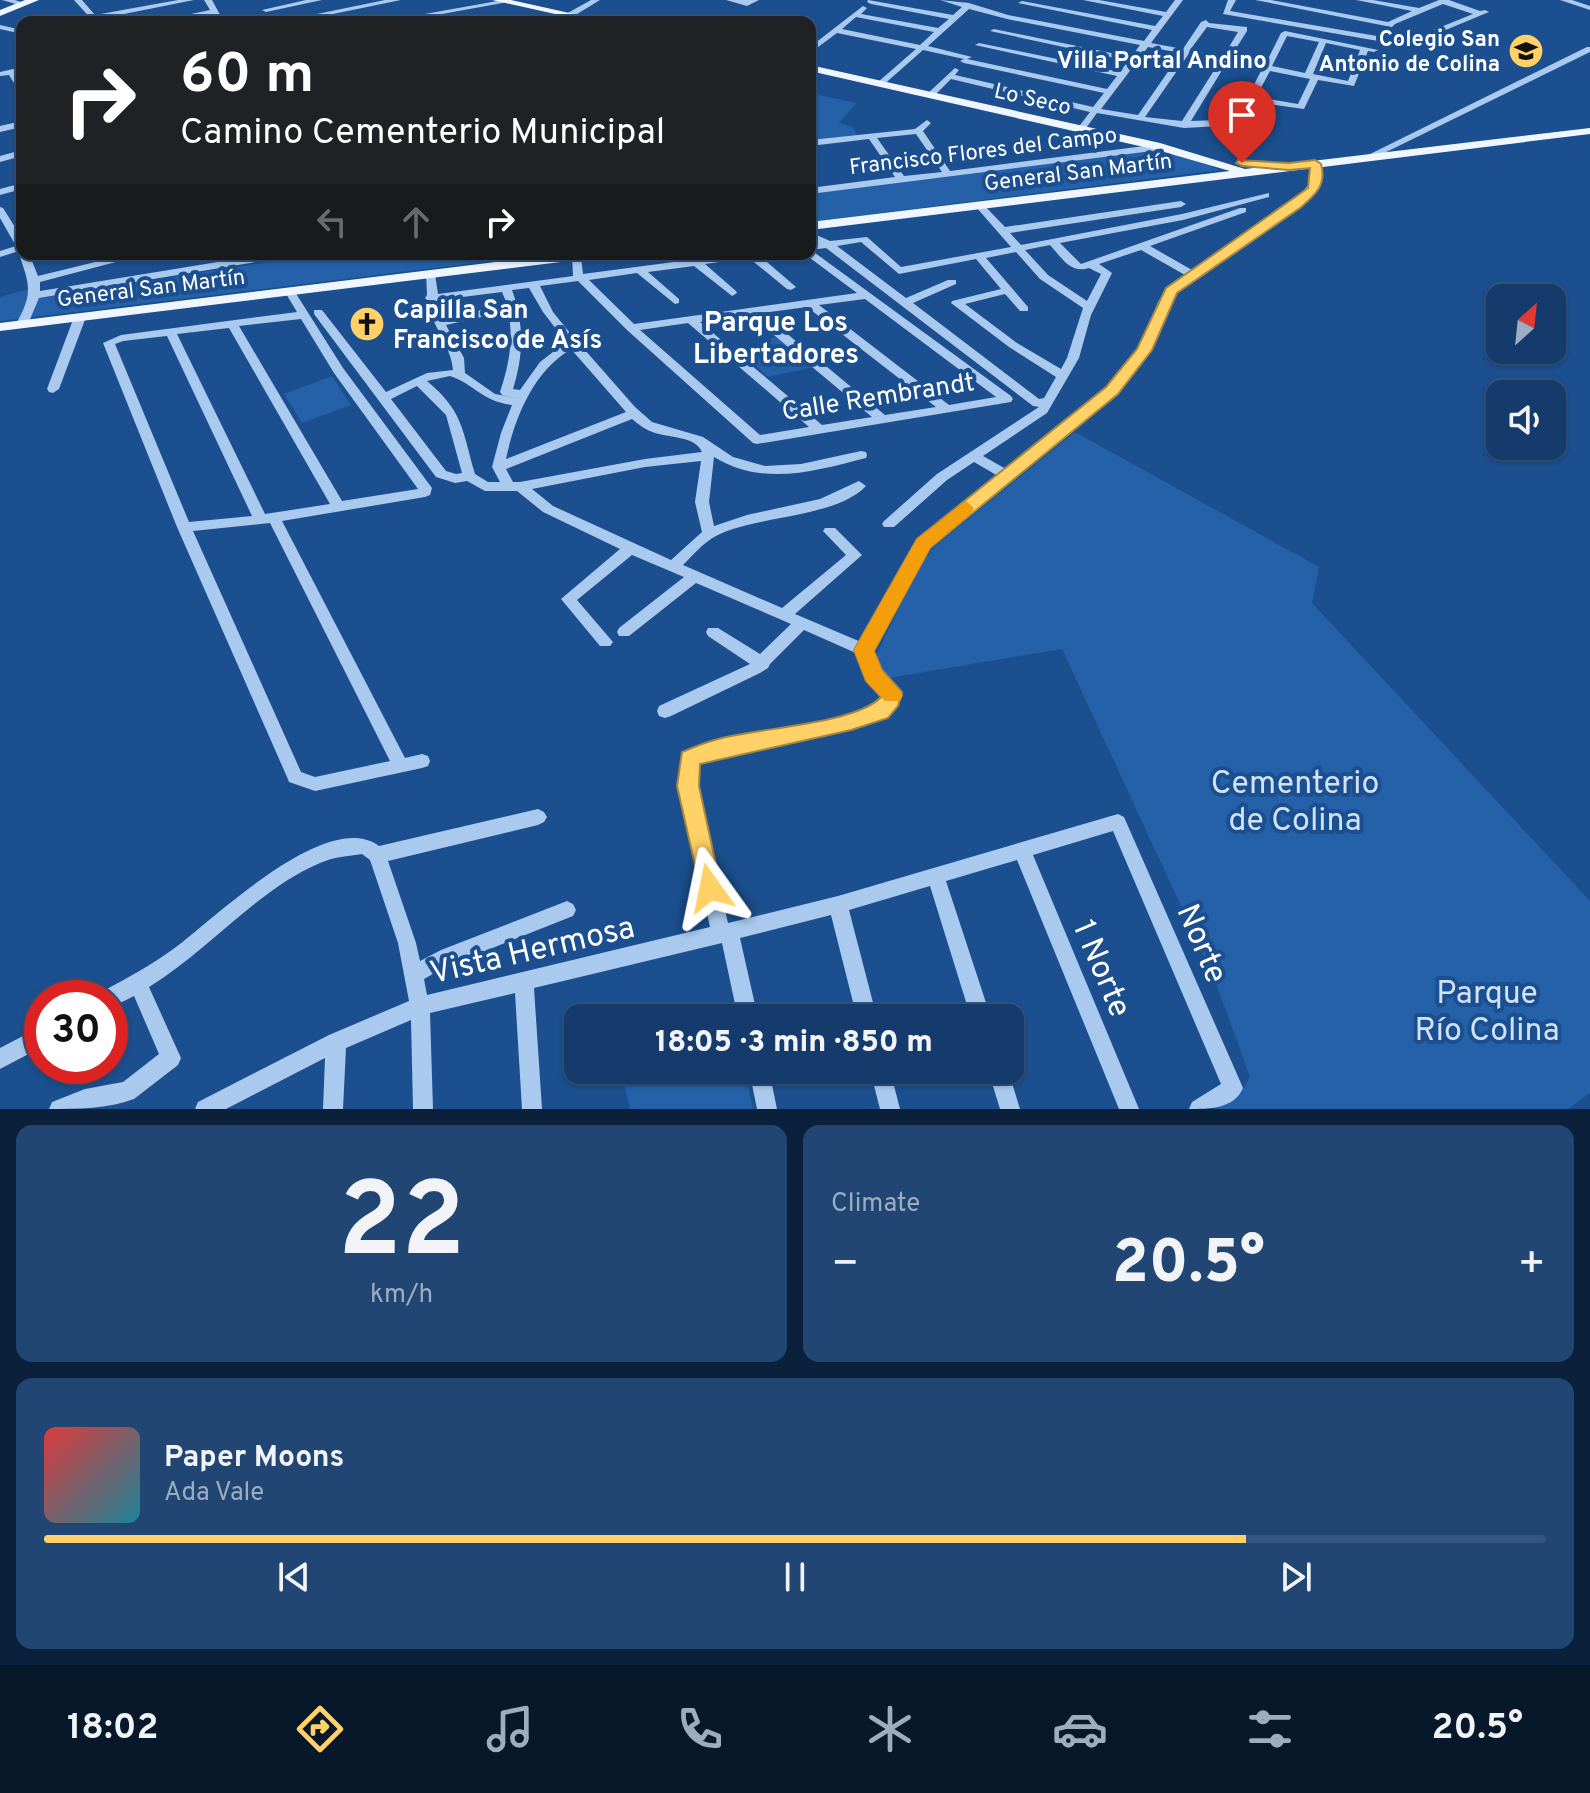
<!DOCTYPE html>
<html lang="en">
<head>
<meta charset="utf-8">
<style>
	body { margin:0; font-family:Overpass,sans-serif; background:#214673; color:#f1f3f6; height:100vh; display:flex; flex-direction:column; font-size:30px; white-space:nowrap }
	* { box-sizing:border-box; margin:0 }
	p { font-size:26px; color:#9dadc1 }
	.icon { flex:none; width:44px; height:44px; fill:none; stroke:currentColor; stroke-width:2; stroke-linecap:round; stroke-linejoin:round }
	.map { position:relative; height:1109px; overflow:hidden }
	.sheet { display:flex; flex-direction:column; gap:16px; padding:16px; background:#0b203b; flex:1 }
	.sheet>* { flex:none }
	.guide { position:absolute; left:16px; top:16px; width:800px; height:244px; border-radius:16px; box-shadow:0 2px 6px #0004,0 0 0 2px #33557e; background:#202124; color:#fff; overflow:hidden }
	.needle { width:52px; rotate:27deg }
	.tools { position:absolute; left:1486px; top:284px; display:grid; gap:16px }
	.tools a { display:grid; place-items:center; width:80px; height:80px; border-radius:16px; background:#143b6b; box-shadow:0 2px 6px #0004,0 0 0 2px #33557e; font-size:40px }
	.speed { position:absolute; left:24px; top:980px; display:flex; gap:16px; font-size:40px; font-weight:700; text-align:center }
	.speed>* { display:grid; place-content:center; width:104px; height:104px; border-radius:50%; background:#143b6b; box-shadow:0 2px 6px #0004,0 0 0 2px #33557e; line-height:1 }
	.speed .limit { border:12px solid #d22; background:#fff; color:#111 }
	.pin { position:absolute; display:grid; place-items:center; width:68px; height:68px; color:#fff; margin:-82px -34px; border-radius:50% 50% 50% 0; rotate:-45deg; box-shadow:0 0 8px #0007 }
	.pin .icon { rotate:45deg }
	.me { position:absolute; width:88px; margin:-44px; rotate:348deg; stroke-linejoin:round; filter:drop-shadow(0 0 6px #0008) }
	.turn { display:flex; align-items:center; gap:28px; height:168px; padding:0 32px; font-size:36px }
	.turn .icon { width:104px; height:104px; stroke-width:2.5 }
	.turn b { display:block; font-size:56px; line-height:68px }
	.lanes { display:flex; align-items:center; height:76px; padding:0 32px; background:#0003; justify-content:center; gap:40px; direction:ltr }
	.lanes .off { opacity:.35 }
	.big { font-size:60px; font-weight:800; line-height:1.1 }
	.sheet .widget { flex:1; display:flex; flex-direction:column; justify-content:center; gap:12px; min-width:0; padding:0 28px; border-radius:16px; background:#214673 }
	.sheet .dial { align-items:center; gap:0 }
	.dial b { font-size:104px; line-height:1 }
	.song { display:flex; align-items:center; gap:24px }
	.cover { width:96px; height:96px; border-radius:12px; background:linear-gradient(135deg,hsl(0 70% 55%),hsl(190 70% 35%)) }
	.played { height:8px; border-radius:4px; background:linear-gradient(90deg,#ffd166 80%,#33557e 80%) }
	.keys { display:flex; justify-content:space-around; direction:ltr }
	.heat { display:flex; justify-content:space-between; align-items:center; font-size:44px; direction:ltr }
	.sheet .tiles { flex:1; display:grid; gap:16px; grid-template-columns:1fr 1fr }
	.widget:last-child { grid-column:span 2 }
	.trip { position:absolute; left:564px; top:1004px; width:460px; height:80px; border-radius:16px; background:#143b6b; box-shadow:0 2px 6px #0004,0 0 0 2px #33557e; font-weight:800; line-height:80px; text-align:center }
	.menu { display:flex; height:128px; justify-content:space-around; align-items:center; background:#08182b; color:#9dadc1 }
	.menu .icon { width:56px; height:56px }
	.menu .current { color:#ffd166 }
	.menu b { font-size:36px; color:#f1f3f6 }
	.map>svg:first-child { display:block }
	.green { fill:#2461a8 }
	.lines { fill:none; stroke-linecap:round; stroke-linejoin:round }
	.minor { fill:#a9c9ee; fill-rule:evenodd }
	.major { fill:#f0f6ff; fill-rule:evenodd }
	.route { fill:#ffd166; stroke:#a68842; stroke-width:2 }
	.slow { fill:#f59e0b }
	.labels { text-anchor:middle; stroke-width:8; stroke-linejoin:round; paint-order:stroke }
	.far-poi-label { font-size:22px; font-weight:bold; fill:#fff; stroke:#1b4f8f; text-anchor:end }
	.far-street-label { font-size:22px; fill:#fff; stroke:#1b4f8f }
	.far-neighbourhood-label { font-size:24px; font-weight:bold; fill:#fff; stroke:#1b4f8f }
	.poi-label { font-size:26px; font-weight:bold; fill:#fff; stroke:#1b4f8f; text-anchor:start }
	.street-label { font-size:26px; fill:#fff; stroke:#1b4f8f }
	.neighbourhood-label { font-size:28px; font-weight:bold; fill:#fff; stroke:#1b4f8f }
	.near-park-label { font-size:32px; fill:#cfe3fa; stroke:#1b4f8f }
	.near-street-label { font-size:32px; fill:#fff; stroke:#1b4f8f }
</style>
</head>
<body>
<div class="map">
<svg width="1590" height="1109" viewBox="0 0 1590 1109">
	<rect width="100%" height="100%" fill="#1b4f8f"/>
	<g class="green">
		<polygon points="810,93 857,103 839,123 853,127 857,135 810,140"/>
		<polygon points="1159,150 1204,162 1219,170 810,222 810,191"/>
		<polygon points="316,254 548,254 0,321 0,297 28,289 30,300"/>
		<polygon points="778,336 814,367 768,377 740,351"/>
		<polygon points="332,376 351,405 302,423 284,394"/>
		<polygon points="1075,432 1319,567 1312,603 1590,901 1590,1093 1568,1109 1213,1109 1241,1093 1250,1077 1213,975 1062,649 883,679 876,655 920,565 934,547"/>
		<polygon points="637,1070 745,1070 753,1109 630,1109 622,1075"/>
	</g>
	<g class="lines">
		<g class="minor">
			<polygon points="2,0 15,0 27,4 23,6"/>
			<polygon points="74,0 82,0 95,15 178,0 194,0 99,19 102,22 94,22"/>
			<polygon points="204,0 212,0 224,22 216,22 212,15 170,22 153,22 210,10"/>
			<polygon points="306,0 322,0 266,12 262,10"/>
			<polygon points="385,0 401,0 294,22 278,22"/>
			<polygon points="503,0 508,2 398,22 380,22"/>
			<polygon points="591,0 600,0 569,19 529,22 564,15"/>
			<polygon points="726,0 759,0 747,6"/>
			<path d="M868 0 953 15 962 7 940 0 969 3 1008 15 1144 41 1152 30 1018 3 1022 1 1155 26 1163 16 1083 0H1099L1166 12 1175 0H1183L1151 43 1183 49 1201 22 1206 20 1209 23 1247 27V31L1230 58 1265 65 1281 33 1285 31 1378 50 1374 52 1368 51 1354 86 1318 80 1304 109 1254 102 1245 118 1220 126 1184 128 1097 113 1084 131 1081 132 1077 129 1090 112 951 79 933 97 926 95 955 68 959 70 955 75 1093 107 1104 93 964 63 960 61 964 59 923 50 881 87 877 84 878 82 916 49 837 33 810 53V47L863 6 867 8 861 14 938 28 949 19 871 4 867 2ZM969 9 1007 19 1140 45 1131 57 994 29 990 31 1128 61 1120 72 979 43 975 45 1117 76 1107 89 967 59 972 57 928 46ZM856 17 934 32 920 45 842 29ZM1207 27 1238 32 1223 57 1190 50ZM1287 36 1319 42 1305 73 1272 66ZM1326 43 1360 50 1348 81 1313 74ZM1148 47 1181 53 1138 115 1101 109ZM1188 55 1220 61 1182 121 1145 117ZM1227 62 1262 69 1239 114 1220 120 1191 121ZM1270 71 1310 79 1298 104 1256 97Z"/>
			<polygon points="1228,0 1236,0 1230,11 1406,41 1473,14 1443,4 1395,24 1387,32 1383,30 1386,26 1255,0 1271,0 1388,22 1412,11 1356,0 1373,0 1419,8 1439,0 1449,0 1480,11 1485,10 1489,12 1407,46 1223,14"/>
			<polygon points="1560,0 1572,0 1590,6 1590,10"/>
			<polygon points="0,25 22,30 22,34 0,29"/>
			<polygon points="1587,47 1590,47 1590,52 1372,159 1364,157"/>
			<polygon points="22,67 22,71 16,73 22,83 22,92 19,91 9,75 0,76 0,72"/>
			<path d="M927 120 931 123 923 131 950 171 1160 144 1165 147 1160 150 810 194V188L895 177 869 139 810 146V140L915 129ZM916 134 942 172 904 176 877 138Z"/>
			<polygon points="22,121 22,127 0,132 0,126"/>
			<polygon points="22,150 22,156 0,162 0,156"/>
			<path d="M1312 162H1318C1325 182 1314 194 1299 207L1181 287 1168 303 1150 350 1116 393 929 546 872 650 879 671 900 692C897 697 895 705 891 709 867 737 739 749 698 762L696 786 728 923 838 896 1118 814 1124 817 1240 1081 1243 1088C1234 1109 1209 1109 1189 1109L1192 1102 1221 1084 1113 831 1033 855 1139 1109H1119L1017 860 946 881 991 1018H971L930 886 849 910 877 1018H857L831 915 740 938 758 1018H738L722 943 534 988 542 1109H522L515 993 430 1013 433 1109H413L411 1020 346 1048 343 1109H323L325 1058 226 1109H195L198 1102 329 1035 409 1001 398 943 370 860 362 854C348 856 334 857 320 863 258 889 208 951 149 987L181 1058 178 1065 134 1099C108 1109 77 1109 49 1109L52 1102 85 1089 123 1082 159 1054 134 996 110 1008V998H100L103 991C128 978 153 964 176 947 216 917 328 808 379 846L538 809 544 812 547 817 544 822 538 825 388 861 416 943 420 961 441 950 567 901 573 904 576 910 573 916 447 966 424 979 427 995 710 927 680 786 684 753C723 739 867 724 883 694L868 679 858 654 804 630 770 664 768 668 760 673 671 716 665 718 659 716 657 711 659 706 750 664 708 636 706 632 708 628H718L760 654 791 624 696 583 629 636H619L617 632 619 628 684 577 632 555 577 600 613 642 610 646H600L561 599 620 549 543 512 517 491H485L467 481 455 483 436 477 314 314V310H322L386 392 427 373 453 370C451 345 431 326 428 301L425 298 427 295 426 272 430 271 435 274 438 294 573 276 572 254 581 256 583 274 734 254H762L760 256 796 287 791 290 787 289 749 258 705 264 736 291 737 293 732 296 694 266 648 272 679 299V303L675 304 637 273 589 280 634 324 857 293 806 255 810 254V244L818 243 810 239V232L830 241 867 237 901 267 1011 247 976 207 974 205 979 202 982 203 1005 227 1181 201 1186 204 1181 207 1010 233 1021 245 1182 214 1269 193V197L1183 220 1060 243 1081 264 1240 208H1246V212L1150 246 1192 270 1293 203 1310 183ZM861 242 899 274 976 259 1001 289 952 301 951 303 1009 347 1056 377 1044 398 1039 399 913 303 956 284V280H948L906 298 837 246ZM1050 245C1062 258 1070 274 1089 268L1101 274 1087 301 1048 275 1025 250ZM826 248 1033 406 1039 407 937 474 884 521 882 524 884 527H894L947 480 974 462 998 476 919 539 861 642 795 614 862 555 835 528H825L823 531 846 555 782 608 683 565C693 555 703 543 716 536 757 515 836 518 866 486L859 481 820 499 747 515 714 526 709 502 714 457C763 487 815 471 866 458L867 455 866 452 861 451 801 464 765 466 733 457 703 437 652 422 635 407 570 333 553 312 540 286 578 281 627 330 753 443 757 444 1011 402 1013 399 1011 396 811 250ZM1141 250 1185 275 1173 283 1158 302 1139 349 1108 387 1006 469 983 456 1047 413 1079 358 1091 315 1112 273 1099 264ZM1016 252 1040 279 1083 308 1067 358 1061 369 1017 343 965 304 1005 294 1020 311H1028V307L986 258ZM529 288 543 312 566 342 540 362 520 390 513 389C524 354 524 323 512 290ZM502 292 507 304 443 319 439 300ZM865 299 996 397 949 405 819 305ZM807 307 936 407 885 415 762 313ZM508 311C514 339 509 365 500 392L502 395 516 398 495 394 465 373 464 358 446 325ZM750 315 872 417 822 425 700 322ZM688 323 809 427 760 435 640 330ZM571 349 626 412 506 459C515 417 533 372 571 349ZM450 376C476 385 481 401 512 405L501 433 492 467 500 482H488L475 474C462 430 464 412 427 381ZM417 386 446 415 462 473 456 474 446 471 391 399ZM632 419C639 425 646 430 655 433 671 438 695 436 702 452L645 459 520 482H513L506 469ZM701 461 695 502 702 532 671 560 553 506 532 489 645 467Z"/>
			<polygon points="22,183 22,189 0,195 0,189"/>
			<polygon points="0,207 3,208 22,238 22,250 0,257 0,251 16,246 0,218"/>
			<path d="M22 251V254H50L32 261 38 276 128 254H146L40 282V291L267 254H291L286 257 39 298 28 324 22 327 16 324C33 293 30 286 19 254Z"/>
			<path d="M290 289 295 292 343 368 432 488 430 495 425 497 282 521 405 758 422 754 428 756 430 761 428 766 422 768 315 791 289 782 287 777 177 527 103 343 121 335 297 312 285 292ZM301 319 334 373 418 489 342 501 239 326ZM229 328 330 504 265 514 177 334ZM167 336 252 516 189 522 115 344 123 341ZM270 523 390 761 315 777 301 772 193 531Z"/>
			<polygon points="80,314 86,317 59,389 53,393 49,392 47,389 74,317"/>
			<polygon points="42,1026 42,1047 0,1069 0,1048"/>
			<polygon points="749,1070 769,1070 777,1109 757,1109"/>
			<polygon points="870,1070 890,1070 900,1109 880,1109"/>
			<polygon points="988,1070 1008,1070 1020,1109 1000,1109"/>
		</g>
		<g class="major">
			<polygon points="25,0 39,0 0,16 0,10"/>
			<polygon points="492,0 511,0 610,22 591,22"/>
			<polygon points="810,65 1160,143 1245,169 1590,128 1590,134 810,230 810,222 1230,171 1157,150 810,71"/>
			<polygon points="560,254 600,254 593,258 0,331 0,323"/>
		</g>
	</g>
	<path class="route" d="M1238 160 1289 163 1315 160 1321 164C1327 185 1315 195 1300 208L1177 293 1152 350 1118 394 930 548 874 651 882 670 902 692 898 706 888 718 851 730 700 764 699 786 721 888 718 896 710 899 702 896 677 786 682 752C694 747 706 742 718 739 757 728 856 724 881 697L866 681 854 650 917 539 1106 387 1137 349 1166 288 1308 188 1310 168 1289 170 1242 166 1236 163Z"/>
	<polygon class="slow" points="966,501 974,508 972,512 930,548 874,651 882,671 903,695 900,701 885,701 866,681 854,650 917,539"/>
	<defs>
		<symbol id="school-disc" viewBox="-11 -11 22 22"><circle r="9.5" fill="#ffd166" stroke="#1b4f8f"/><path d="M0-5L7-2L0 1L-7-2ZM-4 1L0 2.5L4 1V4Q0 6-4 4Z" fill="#111"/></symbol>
		<symbol id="church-disc" viewBox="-11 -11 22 22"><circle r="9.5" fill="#ffd166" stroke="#1b4f8f"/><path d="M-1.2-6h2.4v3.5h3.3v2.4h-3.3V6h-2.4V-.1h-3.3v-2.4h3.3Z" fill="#111"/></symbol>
	</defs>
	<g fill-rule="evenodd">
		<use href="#school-disc" x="1506" y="31" width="40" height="40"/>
		<use href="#church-disc" x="347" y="304" width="40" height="40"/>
	</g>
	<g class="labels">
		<g class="far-poi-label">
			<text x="1500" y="46">Colegio San<tspan x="1500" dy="25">Antonio de Colina</tspan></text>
		</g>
		<g class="far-street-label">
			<text transform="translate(1033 98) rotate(13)" y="8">Lo Seco</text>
			<text transform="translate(983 150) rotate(-7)" y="8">Francisco Flores del Campo</text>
			<text transform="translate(1078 171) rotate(-7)" y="8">General San Martín</text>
			<text transform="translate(151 287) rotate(-7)" y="8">General San Martín</text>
		</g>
		<g class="far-neighbourhood-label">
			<text x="1162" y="68">Villa Portal Andino</text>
		</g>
		<g class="poi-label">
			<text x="393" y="318">Capilla San<tspan x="393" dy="30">Francisco de Asís</tspan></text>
		</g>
		<g class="street-label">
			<text transform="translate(878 396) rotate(-9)" y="9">Calle Rembrandt</text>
		</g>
		<g class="neighbourhood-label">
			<text x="776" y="331">Parque Los<tspan x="776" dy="32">Libertadores</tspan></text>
		</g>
		<g class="near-park-label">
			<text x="1295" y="793">Cementerio<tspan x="1295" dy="37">de Colina</tspan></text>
			<text x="1487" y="1003">Parque<tspan x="1487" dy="37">Río Colina</tspan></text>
		</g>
		<g class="near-street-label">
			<text transform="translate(1203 943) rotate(67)" y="11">Norte</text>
			<text transform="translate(532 949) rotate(-13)" y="11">Vista Hermosa</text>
			<text transform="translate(1103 968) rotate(67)" y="11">1 Norte</text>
		</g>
	</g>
</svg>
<div class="tools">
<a><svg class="needle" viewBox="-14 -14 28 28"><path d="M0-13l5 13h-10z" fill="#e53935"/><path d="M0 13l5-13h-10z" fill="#9dadc1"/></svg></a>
<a><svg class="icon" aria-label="sound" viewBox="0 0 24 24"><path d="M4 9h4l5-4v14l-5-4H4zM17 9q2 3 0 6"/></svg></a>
</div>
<div class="speed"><div class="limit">30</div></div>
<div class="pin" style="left:1242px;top:163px;background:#d93025"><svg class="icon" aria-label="arrive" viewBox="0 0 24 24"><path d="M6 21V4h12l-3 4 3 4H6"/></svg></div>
<svg class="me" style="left:710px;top:888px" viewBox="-20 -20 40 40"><path d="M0-17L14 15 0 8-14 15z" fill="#ffd166" stroke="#fff" stroke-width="4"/></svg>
<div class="trip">18:05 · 3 min · 850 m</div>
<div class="guide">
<div class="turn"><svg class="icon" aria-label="right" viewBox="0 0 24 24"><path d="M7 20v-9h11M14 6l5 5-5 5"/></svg><div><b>60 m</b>Camino Cementerio Municipal</div></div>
<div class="lanes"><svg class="icon off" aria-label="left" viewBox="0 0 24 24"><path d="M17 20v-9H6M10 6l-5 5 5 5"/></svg><svg class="icon off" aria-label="ahead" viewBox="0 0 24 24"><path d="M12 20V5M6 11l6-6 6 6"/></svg><svg class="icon" aria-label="right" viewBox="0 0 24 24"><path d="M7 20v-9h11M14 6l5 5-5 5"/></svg></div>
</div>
</div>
<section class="sheet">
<div class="tiles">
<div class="widget dial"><b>22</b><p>km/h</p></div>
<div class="widget"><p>Climate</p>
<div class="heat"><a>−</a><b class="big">20.5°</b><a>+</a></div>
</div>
<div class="widget">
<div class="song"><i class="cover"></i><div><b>Paper Moons</b><p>Ada Vale</p></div></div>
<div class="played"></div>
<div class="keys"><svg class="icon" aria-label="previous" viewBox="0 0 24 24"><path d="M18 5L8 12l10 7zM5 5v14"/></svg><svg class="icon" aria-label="pause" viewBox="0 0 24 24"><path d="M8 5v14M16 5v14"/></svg><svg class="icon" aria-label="next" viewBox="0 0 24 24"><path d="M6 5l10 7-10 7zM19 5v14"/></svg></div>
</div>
</div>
</section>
<nav class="menu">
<b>18:02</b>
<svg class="icon current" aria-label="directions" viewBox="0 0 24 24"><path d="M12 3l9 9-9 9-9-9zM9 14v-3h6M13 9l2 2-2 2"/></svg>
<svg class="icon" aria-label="music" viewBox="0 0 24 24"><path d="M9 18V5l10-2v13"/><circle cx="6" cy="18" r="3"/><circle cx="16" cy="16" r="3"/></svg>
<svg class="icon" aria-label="phone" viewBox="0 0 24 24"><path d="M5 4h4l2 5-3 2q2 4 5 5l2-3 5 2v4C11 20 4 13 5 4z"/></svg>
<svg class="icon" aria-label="climate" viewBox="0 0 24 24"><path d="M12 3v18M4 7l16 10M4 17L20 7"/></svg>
<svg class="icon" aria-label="car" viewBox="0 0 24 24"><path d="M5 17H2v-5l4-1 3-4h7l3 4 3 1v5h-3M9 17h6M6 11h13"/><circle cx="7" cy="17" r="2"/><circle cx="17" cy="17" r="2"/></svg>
<svg class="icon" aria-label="filters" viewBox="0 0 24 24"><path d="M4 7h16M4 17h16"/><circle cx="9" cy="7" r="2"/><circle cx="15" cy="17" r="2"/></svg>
<b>20.5°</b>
</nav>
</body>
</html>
